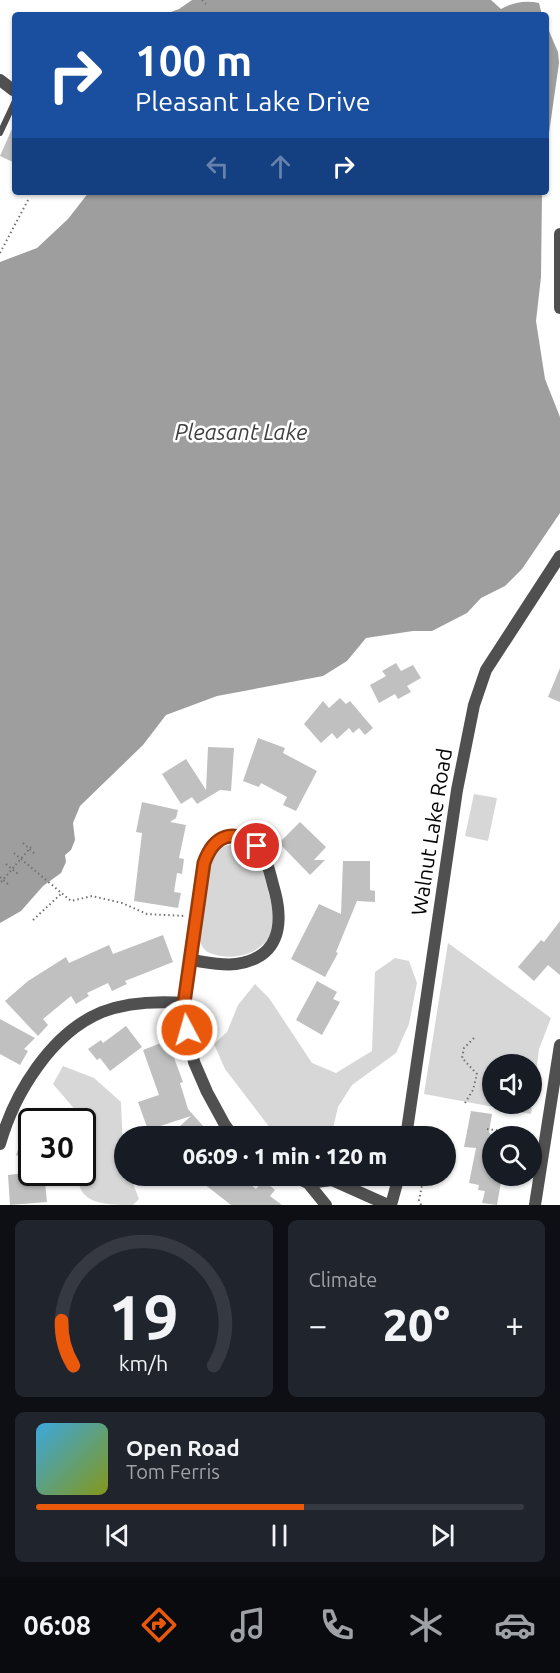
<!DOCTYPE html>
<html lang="en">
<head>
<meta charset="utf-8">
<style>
	body { margin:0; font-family:Ubuntu,sans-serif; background:#20242c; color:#f1f3f6; height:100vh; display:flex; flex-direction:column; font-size:22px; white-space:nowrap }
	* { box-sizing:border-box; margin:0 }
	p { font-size:20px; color:#9ea1a6 }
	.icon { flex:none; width:33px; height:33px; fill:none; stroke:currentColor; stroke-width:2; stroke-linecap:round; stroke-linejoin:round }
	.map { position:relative; height:1205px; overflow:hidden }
	.drawer { display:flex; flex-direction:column; gap:15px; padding:15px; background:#0d0f14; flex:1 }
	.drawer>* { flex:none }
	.guide { position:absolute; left:12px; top:12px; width:537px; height:183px; border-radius:6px; box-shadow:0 2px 4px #0004; background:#1a4fa0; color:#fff; overflow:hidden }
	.fabs { position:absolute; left:482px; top:1054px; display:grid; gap:12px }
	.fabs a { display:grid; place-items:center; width:60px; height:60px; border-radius:50%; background:#171b24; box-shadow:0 2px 4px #0004; font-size:30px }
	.speed { position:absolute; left:18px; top:1108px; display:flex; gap:12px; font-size:30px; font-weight:700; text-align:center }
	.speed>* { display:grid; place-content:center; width:78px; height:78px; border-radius:50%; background:#171b24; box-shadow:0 2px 4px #0004; line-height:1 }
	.speed .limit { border:3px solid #111; border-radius:9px; background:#fff; color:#111 }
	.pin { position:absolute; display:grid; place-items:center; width:51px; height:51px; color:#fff; margin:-26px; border:3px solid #fff; border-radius:50%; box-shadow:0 2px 6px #0007 }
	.me { position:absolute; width:66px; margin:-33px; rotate:354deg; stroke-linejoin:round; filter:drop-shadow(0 0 4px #0008) }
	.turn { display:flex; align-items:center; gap:21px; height:126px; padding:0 24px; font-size:27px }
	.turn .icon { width:78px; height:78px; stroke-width:2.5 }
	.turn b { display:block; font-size:42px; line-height:51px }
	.lanes { display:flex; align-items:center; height:57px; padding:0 24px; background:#0003; justify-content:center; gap:30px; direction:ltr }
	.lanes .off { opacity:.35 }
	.big { font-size:45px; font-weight:800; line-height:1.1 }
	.drawer .widget { flex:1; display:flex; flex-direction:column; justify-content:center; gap:9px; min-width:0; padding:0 21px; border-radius:9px; background:#20242c }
	.drawer .dial { align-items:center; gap:0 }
	.dial svg { height:156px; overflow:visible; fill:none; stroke:#363941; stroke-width:7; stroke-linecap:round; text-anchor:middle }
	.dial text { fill:#f1f3f6; stroke:none }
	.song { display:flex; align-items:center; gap:18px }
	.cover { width:72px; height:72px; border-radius:9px; background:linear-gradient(135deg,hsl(200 70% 55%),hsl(70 70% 35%)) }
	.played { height:6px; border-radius:3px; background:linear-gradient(90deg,#ea580c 55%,#363941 55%) }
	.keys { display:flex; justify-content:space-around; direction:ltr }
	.heat { display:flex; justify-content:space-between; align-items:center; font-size:33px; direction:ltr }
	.drawer .tiles { flex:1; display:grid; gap:15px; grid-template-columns:1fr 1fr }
	.widget:last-child { grid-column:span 2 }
	.trip { position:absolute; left:114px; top:1126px; width:342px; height:60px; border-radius:30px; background:#171b24; box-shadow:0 2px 4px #0004; font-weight:800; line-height:60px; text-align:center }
	.tab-bar { display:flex; height:96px; justify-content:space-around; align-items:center; background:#090b0e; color:#9ea1a6 }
	.tab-bar .icon { width:42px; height:42px }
	.tab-bar .on { color:#ea580c }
	.tab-bar b { font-size:27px; color:#f1f3f6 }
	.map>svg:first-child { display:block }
	.green { fill:#d7d7d7; fill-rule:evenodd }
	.water { fill:#9e9e9e }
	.building { fill:#c0c0c0 }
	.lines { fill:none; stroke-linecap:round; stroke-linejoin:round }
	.path { stroke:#727272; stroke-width:2; stroke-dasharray:1.5 3; stroke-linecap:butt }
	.lane { stroke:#505050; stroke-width:6 }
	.street { stroke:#505050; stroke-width:12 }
	.route-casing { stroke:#983908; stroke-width:15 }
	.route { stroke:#ea580c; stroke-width:10 }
	.labels { text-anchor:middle; stroke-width:5; stroke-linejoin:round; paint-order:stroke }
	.street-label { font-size:21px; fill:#000; stroke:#fff }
	.water-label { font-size:22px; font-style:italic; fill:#3f3f3f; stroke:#fff }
</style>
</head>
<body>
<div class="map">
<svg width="560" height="1205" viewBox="0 0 560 1205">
	<rect width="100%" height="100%" fill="#fff"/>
	<g class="green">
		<polygon points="474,794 497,798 488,841 465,836"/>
		<path d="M233 844C242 844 248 845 254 852 263 861 264 875 267 887 269 895 272 905 274 914 277 945 247 960 221 956 210 954 203 952 200 941L211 859 222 847Z"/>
		<path d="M448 943 551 1018 539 1049 531 1114 424 1094ZM492 1065H531V1104H492Z"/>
		<polygon points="395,958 409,961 417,983 409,1024 396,1053 352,1085 338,1107 331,1137 277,1137 225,1069 214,1044 227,1032 238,1005 255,984 269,998 312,1063 336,1073 372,1051 375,972"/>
		<path d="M63 1066 94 1078 121 1102 124 1176H130L139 1199 133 1205C106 1205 76 1205 78 1173H82L83 1119 53 1084Z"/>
	</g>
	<g class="water">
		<path d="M192 0H491L501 9C513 2 526 0 539 3L542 15H163L179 9Z"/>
		<polygon points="546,24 558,52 559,63 546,154"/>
		<polygon points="89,192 542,192 541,277 536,321 545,379 560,417 560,513 522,569 505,586 481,598 467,613 432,631 413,631 366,638 347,661 323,676 217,696 166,715 143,745 80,806 73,823 75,840 71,850 65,855 66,862 61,873 43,886 21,911 0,923 0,262 37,248 68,219"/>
	</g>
	<g class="building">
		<polygon points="15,122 15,163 0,156"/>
		<polygon points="396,663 401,671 413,665 421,678 407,686 411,692 398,699 395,694 379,703 370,685 386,676 382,671"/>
		<polygon points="560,668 560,702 548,697"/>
		<polygon points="340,698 346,704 350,701 373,728 365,735 359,728 353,733 349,728 337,739 332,733 321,743 304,724 323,701 329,708"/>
		<polygon points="258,738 285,748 283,753 317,771 296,811 283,805 287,797 261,783 259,787 243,781"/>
		<polygon points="208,747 234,748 231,791 220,790 197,804 192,797 181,804 162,774 186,759 206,790"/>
		<polygon points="142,802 178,810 176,818 170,822 186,825 179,858 184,859 182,874 177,873 174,892 181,893 178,908 134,901 142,833 136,832"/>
		<polygon points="300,822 326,847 314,860 325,860 310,875 279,843"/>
		<polygon points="343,861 370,861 370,890 375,891 375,902 357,901 336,952 338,953 325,977 291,959 319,904 341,914"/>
		<polygon points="560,921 560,975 548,965 534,981 518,967 541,940 544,942"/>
		<polygon points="163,935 173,962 125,981 127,984 112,991 108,983 87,993 89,996 76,1004 71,996 43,1019 48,1025 38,1036 5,1001 28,981 66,957 69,963 109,945 113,954"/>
		<polygon points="317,981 337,992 333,999 340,1002 322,1035 296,1020"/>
		<polygon points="0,1019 35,1038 24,1049 28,1051 20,1065 0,1054"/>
		<polygon points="126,1026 142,1047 110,1071 100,1058 97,1060 88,1049 101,1040 103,1043"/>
		<polygon points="171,1039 177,1054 173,1055 183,1082 180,1083 188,1109 203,1126 196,1132 200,1137 168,1137 191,1116 148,1130 138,1102 159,1095 143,1050"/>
		<polygon points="471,1111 492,1114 489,1132 492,1137 492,1176 502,1176 497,1205 482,1203 485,1191 478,1190 479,1185 469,1183 476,1148 464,1147"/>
		<polygon points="31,1118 32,1118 32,1161 16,1155"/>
		<polygon points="32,1172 44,1173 47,1202 10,1205 8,1175"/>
		<polygon points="194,1176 240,1176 256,1189 263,1180 275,1190 270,1196 282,1205 231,1205"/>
	</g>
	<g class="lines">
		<g class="path">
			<polyline points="202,0 206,4"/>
			<polyline points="0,253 28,200"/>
			<polyline points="23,843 36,855"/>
			<polyline points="14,853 71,901 92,896 122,903 147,914 185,916"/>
			<polyline points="6,864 18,874"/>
			<polyline points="0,877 9,885"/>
			<polyline points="1,882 31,847"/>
			<polyline points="33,920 62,893"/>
			<polyline points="465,1103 473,1090 477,1074 462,1058 464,1048 475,1037"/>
			<polyline points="487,1129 515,1133"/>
			<polyline points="421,1205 419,1200 424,1176"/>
		</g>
		<polyline class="lane" points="0,133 15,101"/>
		<g class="street">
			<polyline points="0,80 13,90"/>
			<polyline points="560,234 560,308"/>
			<path d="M191 960C205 962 222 966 236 964 278 958 284 927 275 892 271 879 269 864 262 852 243 823 215 835 204 863L184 1003 194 1062 207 1092 225 1125 234 1137"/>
			<polyline points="406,1137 457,790 474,705 486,670 560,556"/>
			<path d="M0 1144C14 1094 51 1033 102 1012 128 1002 156 1001 184 1003"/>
			<polyline points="293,1176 308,1183 326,1205"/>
			<polyline points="308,1183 332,1180 388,1205"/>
			<polyline points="391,1205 399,1176"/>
			<polyline points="535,1205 560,1045"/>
		</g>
	</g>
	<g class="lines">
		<defs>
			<path id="route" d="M187 1030 184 1003 204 863C214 835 232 828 257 846"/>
		</defs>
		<use href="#route" class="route-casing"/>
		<use href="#route" class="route"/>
	</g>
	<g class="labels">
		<g class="street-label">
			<text transform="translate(432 832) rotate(-81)" y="7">Walnut Lake Road</text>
		</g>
		<g class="water-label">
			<text x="241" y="440">Pleasant Lake</text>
		</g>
	</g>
</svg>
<div class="fabs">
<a><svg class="icon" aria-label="sound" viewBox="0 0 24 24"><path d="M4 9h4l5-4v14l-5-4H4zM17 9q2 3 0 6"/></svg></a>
<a><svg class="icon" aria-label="search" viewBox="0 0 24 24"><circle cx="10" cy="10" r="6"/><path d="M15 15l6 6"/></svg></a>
</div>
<div class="speed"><div class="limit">30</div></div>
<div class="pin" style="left:257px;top:846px;background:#d93025"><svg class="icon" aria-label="arrive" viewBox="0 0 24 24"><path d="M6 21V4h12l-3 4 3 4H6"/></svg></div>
<svg class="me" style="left:187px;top:1030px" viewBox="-20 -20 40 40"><circle r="17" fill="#ea580c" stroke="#fff" stroke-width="3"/><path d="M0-11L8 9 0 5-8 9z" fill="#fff"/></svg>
<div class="trip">06:09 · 1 min · 120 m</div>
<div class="guide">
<div class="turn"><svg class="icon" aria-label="right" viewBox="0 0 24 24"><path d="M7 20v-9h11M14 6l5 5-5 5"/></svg><div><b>100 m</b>Pleasant Lake Drive</div></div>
<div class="lanes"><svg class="icon off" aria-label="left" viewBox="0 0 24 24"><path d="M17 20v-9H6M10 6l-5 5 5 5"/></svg><svg class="icon off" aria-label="ahead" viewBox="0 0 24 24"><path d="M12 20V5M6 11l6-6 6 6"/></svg><svg class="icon" aria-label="right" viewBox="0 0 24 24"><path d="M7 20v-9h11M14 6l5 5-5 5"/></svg></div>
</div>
</div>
<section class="drawer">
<div class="tiles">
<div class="widget dial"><svg viewBox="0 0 100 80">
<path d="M14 69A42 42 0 1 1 86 69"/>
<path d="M14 69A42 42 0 0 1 8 46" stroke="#ea580c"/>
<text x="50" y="56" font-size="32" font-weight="700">19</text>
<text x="50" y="72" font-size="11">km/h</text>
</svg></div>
<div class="widget"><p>Climate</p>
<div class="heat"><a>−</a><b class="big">20°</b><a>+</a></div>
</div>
<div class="widget">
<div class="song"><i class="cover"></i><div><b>Open Road</b><p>Tom Ferris</p></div></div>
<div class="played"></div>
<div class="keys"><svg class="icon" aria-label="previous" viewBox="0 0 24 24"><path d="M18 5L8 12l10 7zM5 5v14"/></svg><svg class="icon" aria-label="pause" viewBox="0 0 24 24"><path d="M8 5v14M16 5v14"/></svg><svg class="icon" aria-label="next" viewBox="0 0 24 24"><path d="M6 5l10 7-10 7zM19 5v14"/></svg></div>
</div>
</div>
</section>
<nav class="tab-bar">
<b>06:08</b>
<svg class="icon on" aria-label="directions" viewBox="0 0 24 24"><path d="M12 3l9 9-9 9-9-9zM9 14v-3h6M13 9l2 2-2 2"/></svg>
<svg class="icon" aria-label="music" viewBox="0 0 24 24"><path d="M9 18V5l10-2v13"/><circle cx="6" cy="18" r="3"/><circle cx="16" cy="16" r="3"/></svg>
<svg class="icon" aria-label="phone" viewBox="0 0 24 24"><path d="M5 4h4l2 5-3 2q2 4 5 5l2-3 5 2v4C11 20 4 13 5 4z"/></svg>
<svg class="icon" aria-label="climate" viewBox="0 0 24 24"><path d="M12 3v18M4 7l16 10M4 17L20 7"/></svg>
<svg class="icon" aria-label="car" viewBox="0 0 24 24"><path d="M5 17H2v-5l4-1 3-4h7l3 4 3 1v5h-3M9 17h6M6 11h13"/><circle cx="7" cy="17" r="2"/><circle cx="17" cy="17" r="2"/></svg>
</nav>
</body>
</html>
